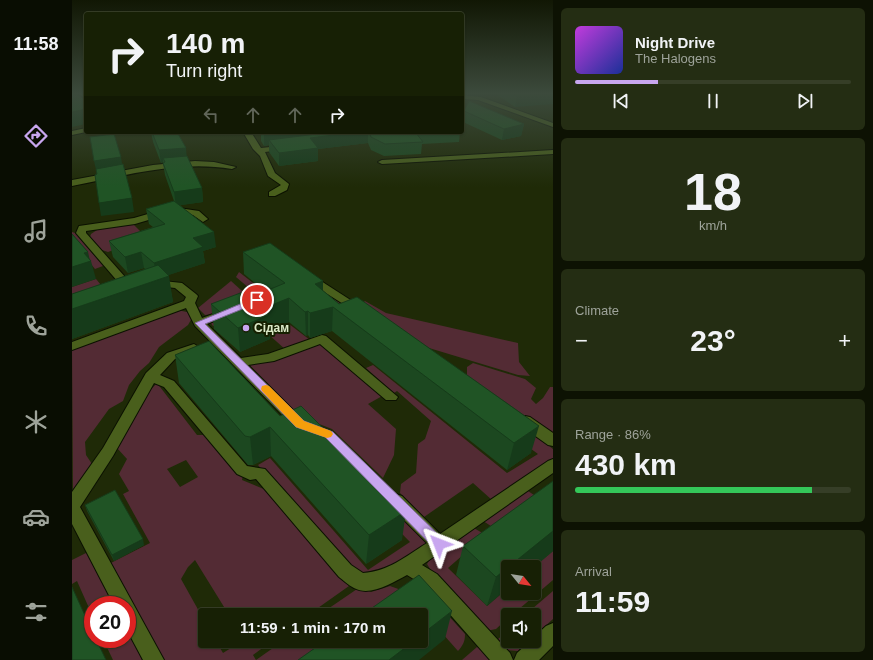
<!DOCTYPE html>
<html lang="en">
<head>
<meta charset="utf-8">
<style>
	body { margin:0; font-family:Helvetica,sans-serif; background:#242d13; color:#f1f3f6; height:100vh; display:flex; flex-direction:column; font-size:15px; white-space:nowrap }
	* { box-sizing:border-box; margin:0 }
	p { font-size:13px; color:#9ea39a }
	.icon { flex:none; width:22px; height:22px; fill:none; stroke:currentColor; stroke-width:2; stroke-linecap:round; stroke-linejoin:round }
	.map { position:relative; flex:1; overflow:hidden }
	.side { display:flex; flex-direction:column; gap:8px; padding:8px; background:#0d1203; width:320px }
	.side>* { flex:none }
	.top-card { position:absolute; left:12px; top:12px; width:380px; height:122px; border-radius:4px; box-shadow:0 1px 3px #0004,0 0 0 1px #363e27; background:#172005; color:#f1f3f6; overflow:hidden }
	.needle { width:26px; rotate:120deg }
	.controls { position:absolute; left:429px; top:560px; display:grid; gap:8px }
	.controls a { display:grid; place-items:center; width:40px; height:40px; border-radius:4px; background:#172005; box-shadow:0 1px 3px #0004,0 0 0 1px #363e27; font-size:20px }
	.speed { position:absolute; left:12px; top:596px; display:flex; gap:8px; font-size:20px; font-weight:700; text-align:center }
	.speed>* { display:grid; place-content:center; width:52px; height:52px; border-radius:50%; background:#172005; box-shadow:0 1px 3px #0004,0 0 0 1px #363e27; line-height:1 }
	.speed .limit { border:6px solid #d22; background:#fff; color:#111 }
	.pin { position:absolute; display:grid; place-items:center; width:34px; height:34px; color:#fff; margin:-17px; border:2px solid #fff; border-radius:50%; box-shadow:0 1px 4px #0007 }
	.me { position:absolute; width:44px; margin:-22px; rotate:315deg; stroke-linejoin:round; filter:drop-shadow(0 0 3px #0008) }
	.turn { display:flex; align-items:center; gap:14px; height:84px; padding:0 16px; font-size:18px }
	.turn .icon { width:52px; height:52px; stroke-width:2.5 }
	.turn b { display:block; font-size:28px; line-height:34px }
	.lanes { display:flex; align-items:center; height:38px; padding:0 16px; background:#0003; justify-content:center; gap:20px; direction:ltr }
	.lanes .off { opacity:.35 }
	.big { font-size:30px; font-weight:600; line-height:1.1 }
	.side .card { flex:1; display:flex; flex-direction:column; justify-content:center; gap:6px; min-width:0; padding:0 14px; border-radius:6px; background:#242d13 }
	.side .dial { align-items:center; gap:0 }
	.dial b { font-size:52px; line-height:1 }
	.song { display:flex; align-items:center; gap:12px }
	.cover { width:48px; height:48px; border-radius:6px; background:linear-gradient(135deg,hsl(290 70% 55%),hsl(230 70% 35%)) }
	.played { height:4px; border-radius:2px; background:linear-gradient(90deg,#c8a6ef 30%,#363e27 30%) }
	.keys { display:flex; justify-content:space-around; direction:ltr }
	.heat { display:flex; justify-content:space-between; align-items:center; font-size:22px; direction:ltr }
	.charge { height:6px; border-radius:3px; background:linear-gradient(90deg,#34c759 86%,#363e27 0) }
	.trip { position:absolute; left:126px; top:608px; width:230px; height:40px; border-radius:4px; background:#172005; box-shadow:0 1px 3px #0004,0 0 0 1px #363e27; font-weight:600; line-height:40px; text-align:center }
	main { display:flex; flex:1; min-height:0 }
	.tab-bar { display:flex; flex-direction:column; width:72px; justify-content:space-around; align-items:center; background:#090d02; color:#9ea39a }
	.tab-bar .icon { width:28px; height:28px }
	.tab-bar .active { color:#c8a6ef }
	.tab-bar b { font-size:18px; color:#f1f3f6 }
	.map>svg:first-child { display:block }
	.green { fill:#532b34; fill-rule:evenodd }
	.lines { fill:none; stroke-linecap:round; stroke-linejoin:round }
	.minor-casing { stroke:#0b1101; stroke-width:2 }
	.minor { fill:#495f1c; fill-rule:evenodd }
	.wall { fill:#1c4820 }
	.shaded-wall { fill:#163b1a }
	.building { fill:#205425; stroke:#163b1a }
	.route { fill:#c8a6ef; stroke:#826c9b }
	.slow { fill:#f59e0b }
	.poi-dot { fill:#c8a6ef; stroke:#162000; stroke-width:1.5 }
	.labels { text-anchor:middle; stroke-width:4; stroke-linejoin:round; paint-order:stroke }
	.poi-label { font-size:12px; font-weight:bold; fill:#dbe9c7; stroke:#162000; text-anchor:start }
</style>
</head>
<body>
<main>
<nav class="tab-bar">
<b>11:58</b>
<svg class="icon active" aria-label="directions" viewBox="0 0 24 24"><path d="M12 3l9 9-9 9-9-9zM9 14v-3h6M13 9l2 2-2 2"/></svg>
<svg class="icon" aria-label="music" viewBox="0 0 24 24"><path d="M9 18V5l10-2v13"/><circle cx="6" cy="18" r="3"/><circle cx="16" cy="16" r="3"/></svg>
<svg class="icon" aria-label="phone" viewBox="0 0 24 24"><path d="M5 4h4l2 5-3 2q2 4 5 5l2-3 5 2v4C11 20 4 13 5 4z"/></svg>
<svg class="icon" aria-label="climate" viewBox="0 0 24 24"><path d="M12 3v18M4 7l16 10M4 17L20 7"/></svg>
<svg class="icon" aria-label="car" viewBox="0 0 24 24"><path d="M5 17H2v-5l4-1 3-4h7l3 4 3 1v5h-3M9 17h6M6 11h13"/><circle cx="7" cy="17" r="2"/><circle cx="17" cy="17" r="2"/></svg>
<svg class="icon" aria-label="filters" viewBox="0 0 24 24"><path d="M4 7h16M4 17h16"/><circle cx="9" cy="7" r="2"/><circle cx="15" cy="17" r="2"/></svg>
</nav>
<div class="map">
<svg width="481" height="660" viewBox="0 0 481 660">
	<rect width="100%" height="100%" fill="#1f2a07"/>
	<g class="green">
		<polygon points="60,223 75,238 36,252 30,250 18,237 19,234 25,230"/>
		<polygon points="0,232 3,233 31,266 23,269 0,241"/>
		<polygon points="204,262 285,314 460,432 481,449 481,459 420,500 401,483 352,517 328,493 329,484 344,473 346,444 353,439 359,421 325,391 322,393 294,368 301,365 435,473 466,454"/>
		<polygon points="167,272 209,305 172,314 141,326 138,322 191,300 164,277"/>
		<polygon points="24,279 29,285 0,294 0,287"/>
		<polygon points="159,281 179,299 143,314 133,315 126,308"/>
		<polygon points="293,301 314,313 446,343 447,362 458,376 446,375 357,348 288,305"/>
		<polygon points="105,310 115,312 120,318 116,325 87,347 77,363 68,371 57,385 51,401 37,409 13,442 14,455 20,464 1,491 0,349"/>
		<polygon points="217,324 238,340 214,350 195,333"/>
		<polygon points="249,341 312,395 296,404 324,429 322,455 311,478 260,429 224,415 171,365"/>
		<polygon points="401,363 453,379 464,388 459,399 464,404 471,398 478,387 481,387 481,435 395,376 395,367"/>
		<path d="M85 383 125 435H136L171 475 170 480 199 492 277 586 236 615H157L123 560 116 567 109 579 133 622V641H144L151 653 170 641H200L181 655 184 660 211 641H277L249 660H90L35 565 78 543 51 494 57 491 47 474 55 459 45 448 73 396ZM114 460 126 477 108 487 95 469Z"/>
		<polygon points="229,431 362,543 307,578 275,569 186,465 198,458 296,570 338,542"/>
		<polygon points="453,489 465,497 422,528 408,519"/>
		<polygon points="400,527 414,535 376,568 415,606 436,588 436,593 462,593 462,567 481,551 481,580 440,615 436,615 436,618 424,629 414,631 363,577 355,564 363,552"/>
		<polygon points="18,551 44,605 21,605 21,617 5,581 0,584 0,560"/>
		<path d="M318 586 332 591 356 593 393 634C393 642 391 645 386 651L339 598 314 615H247L288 587 299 592Z"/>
		<polygon points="481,591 481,619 462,636 462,615 453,615"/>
		<polygon points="55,628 70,660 41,660 31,639 55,639"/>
		<polygon points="436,630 436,641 456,641 446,651 434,650 424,641"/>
		<polygon points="405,647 415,652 423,660 390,660"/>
	</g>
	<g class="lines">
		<defs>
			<g id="minor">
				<polygon points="7,94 14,94 14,99"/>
				<polygon points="390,95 409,97 481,123 481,127 406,100 390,99"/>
				<polygon points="14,128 14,132 0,135 0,131"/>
				<polygon points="171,132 179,132 189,148 217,145 217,149 193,152 203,173 217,184 215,190 203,196 197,196 197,192 209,185 196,176 188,156 181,149"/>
				<polygon points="481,150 481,154 310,164 306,162 310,160"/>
				<path d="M123 161 142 162 164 167 160 169C106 160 53 176 0 186V180L81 165Z"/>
				<polygon points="100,207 127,211 136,219 131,222 121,215 100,213 63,224 14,231 14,233 54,278 67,280 68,282 67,284 47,283 4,233 7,226 62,218"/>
				<polygon points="82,280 110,283 124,294 126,296 123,303 130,318 152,310 160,310 162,312 160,314 135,324 169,358 196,354 250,335 254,336 326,397 324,400 314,400 248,344 202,361 176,365 234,423 232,427 227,428 222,427 123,326 114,308 0,350 0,342 112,301 114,297 103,288 78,285 77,283 78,281"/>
				<polygon points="245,280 249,281 294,310 292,312 284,312 241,285 240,283"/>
				<path d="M122 344 128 348 126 351 103 359 88 375 102 381 175 466 193 469 279 565 291 573C317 571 333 557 355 543L318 506 316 501 318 496 324 494 330 496 368 534 476 461 481 459V473L350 565 365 574 438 653 441 660H418L353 586 335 575C320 583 298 597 282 588 276 585 271 580 267 577L184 479 178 480 165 474 92 387 82 383 41 456 8 507 92 660H71L55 630V605H42L0 524V492L31 448 74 373 95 353Z"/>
				<polygon points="453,416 458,417 481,433 481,446 476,445 448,425 446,421 448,417"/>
				<polygon points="481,623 481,646 467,660 442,660 445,653 458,641 462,641 462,637 474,626"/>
			</g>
		</defs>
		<use href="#minor" class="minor-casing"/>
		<use href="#minor" class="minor"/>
	</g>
	<g class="wall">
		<polygon points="424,94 481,94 443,107"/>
		<polygon points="392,111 452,124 449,136 430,140 391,122"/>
		<polygon points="79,132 105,132 114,148 114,156 130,188 131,202 108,205 144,247 131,251 133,263 96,275 101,302 0,339 0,294 73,269 72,268 56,273 41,257 37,241 81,227 77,224 74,209 102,201 93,175 91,163 91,162 89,163 81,142"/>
		<polygon points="183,132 388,132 387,142 350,144 349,154 312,156 299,150 296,143 246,149 246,161 207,166 197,152 197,145 192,146 189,141 189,134 185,134"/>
		<polygon points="171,252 251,291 459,453 435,470 260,331 238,338 236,335 234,336 217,322 198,330 198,339 168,352 142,329 139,304 177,298 193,291 172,274"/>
		<polygon points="103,355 208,416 330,540 294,564 199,456 181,465 176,465 107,383"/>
		<polygon points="13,505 72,545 42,561 15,511"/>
		<polygon points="391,546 481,551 462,567 436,567 415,606 384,575"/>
	</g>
	<g class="shaded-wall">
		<polygon points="470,94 481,94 481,104 443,107 445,96"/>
		<polygon points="14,109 14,124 0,127 0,112"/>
		<polygon points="452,124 449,136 430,140 432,129"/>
		<rect x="185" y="132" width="4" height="2"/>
		<polygon points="191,132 296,132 296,143 246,149 246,161 207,166 207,153 197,140 197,145 192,146 192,134"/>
		<polygon points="114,148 115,160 91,158 91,162 89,163 87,150"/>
		<polygon points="49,157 51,169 25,174 22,161"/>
		<polygon points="130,188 131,202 104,206 102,192"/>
		<polygon points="60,198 62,212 29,216 27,203"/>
		<polygon points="142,232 144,247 131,251 133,263 85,279 82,263 121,238"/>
		<polygon points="16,252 18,261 19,261 24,279 0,287 0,267 12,253"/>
		<polygon points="69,252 72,268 56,273 53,257"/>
		<polygon points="97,276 101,302 0,339 0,309"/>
		<polygon points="251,281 251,305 243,284"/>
		<polygon points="217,298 217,322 198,330 198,339 168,352 166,328 190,309"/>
		<polygon points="261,307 260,331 238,338 238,313"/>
		<polygon points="236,311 236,335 234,336 233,312"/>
		<polygon points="467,426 459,453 435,470 442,443"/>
		<polygon points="198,427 199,456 181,465 178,437"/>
		<polygon points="334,511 330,540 294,564 297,535"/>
		<polygon points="481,531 481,551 462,567 436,567"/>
		<polygon points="71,539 72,545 42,561 40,555"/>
		<polygon points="436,567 436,588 415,606 424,577"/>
		<polygon points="380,611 373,639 347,660 317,660 342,641 349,641 349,635"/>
	</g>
	<g class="building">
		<polygon points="0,94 5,94 14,101 14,109 0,112"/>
		<polygon points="442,94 470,94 445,96"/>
		<polygon points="397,101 452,124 432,129 392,111"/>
		<polygon points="80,132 105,132 114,148 87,150"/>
		<polygon points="191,132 204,132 192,134"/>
		<polygon points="260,132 286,132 238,138 246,148 207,153 197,140"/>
		<polygon points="297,132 353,132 344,133 351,142 313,144 299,137"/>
		<polygon points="42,134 49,157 22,161 18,137"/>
		<polygon points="115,156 130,188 102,192 91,163 93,162 91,158"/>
		<polygon points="51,164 60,198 27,203 23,175 25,174 24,169"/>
		<polygon points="102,201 142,232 121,238 131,247 82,263 69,252 53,257 37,241 93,224 74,209"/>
		<polygon points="0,234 16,252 12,253 19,261 0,267"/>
		<polygon points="198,243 251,281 243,284 267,304 285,297 467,426 442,443 261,307 238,313 236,311 233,312 217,298 190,309 197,315 166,328 139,304 171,292 177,298 213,283 171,252"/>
		<polygon points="86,265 97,276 0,309 0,294"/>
		<polygon points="137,341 208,416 229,406 334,511 297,535 198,427 178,437 173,436 103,355"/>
		<polygon points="481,481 481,531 424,577 391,546"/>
		<polygon points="43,490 71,539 40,555 13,505"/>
		<polygon points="347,575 380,611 349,635 349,615 290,615"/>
		<polygon points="0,587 21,633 21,639 24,639 34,660 0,660"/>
		<polygon points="253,641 342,641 317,660 226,660"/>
	</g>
	<linearGradient id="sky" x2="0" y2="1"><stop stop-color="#111704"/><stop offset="0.5" stop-color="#3c4a3c"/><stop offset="1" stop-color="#3c4a3c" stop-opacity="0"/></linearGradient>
	<rect width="481" height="187" fill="url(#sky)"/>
	<polygon class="route" points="185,297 190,300 188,302 133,324 232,421 261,432 372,540 373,544 372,548 367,549 362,548 253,437 224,427 123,323"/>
	<polygon class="slow" points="194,385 197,386 232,421 259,431 261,434 259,437 255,438 224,427 190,391 189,389 190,386"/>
	<circle class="poi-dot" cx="174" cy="328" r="4"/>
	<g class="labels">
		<g class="poi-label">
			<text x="182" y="332">Сідам</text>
		</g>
	</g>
</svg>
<div class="controls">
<a><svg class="needle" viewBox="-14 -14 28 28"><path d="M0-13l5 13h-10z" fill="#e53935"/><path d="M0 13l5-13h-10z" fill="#9ea39a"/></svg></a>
<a><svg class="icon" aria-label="sound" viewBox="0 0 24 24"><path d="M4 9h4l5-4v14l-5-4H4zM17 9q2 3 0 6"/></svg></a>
</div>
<div class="speed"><div class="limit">20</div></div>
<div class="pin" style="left:185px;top:300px;background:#d93025"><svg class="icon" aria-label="arrive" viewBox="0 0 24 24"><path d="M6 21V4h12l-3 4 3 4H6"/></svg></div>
<svg class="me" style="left:367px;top:544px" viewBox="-20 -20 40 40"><path d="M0-17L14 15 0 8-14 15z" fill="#c8a6ef" stroke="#fff" stroke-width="4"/></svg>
<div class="trip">11:59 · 1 min · 170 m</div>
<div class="top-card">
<div class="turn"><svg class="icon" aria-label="right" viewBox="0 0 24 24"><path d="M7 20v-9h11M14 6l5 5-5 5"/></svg><div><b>140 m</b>Turn right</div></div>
<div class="lanes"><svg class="icon off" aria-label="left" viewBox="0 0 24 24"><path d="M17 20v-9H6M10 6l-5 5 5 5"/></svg><svg class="icon off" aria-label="ahead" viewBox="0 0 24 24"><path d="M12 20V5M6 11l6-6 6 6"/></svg><svg class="icon off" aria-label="ahead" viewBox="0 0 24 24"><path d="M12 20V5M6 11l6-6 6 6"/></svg><svg class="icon" aria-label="right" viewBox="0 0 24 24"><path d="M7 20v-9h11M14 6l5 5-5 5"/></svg></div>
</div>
</div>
<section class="side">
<div class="card">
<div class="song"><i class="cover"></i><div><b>Night Drive</b><p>The Halogens</p></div></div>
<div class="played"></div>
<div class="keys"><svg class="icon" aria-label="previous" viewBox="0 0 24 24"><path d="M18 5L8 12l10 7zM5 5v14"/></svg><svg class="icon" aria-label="pause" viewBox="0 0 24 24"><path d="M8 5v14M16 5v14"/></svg><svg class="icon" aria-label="next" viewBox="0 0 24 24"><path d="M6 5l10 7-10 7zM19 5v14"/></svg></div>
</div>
<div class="card dial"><b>18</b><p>km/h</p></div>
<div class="card"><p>Climate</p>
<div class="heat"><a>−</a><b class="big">23°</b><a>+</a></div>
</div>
<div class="card"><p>Range · 86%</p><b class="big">430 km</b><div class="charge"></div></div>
<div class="card"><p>Arrival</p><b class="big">11:59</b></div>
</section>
</main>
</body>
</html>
